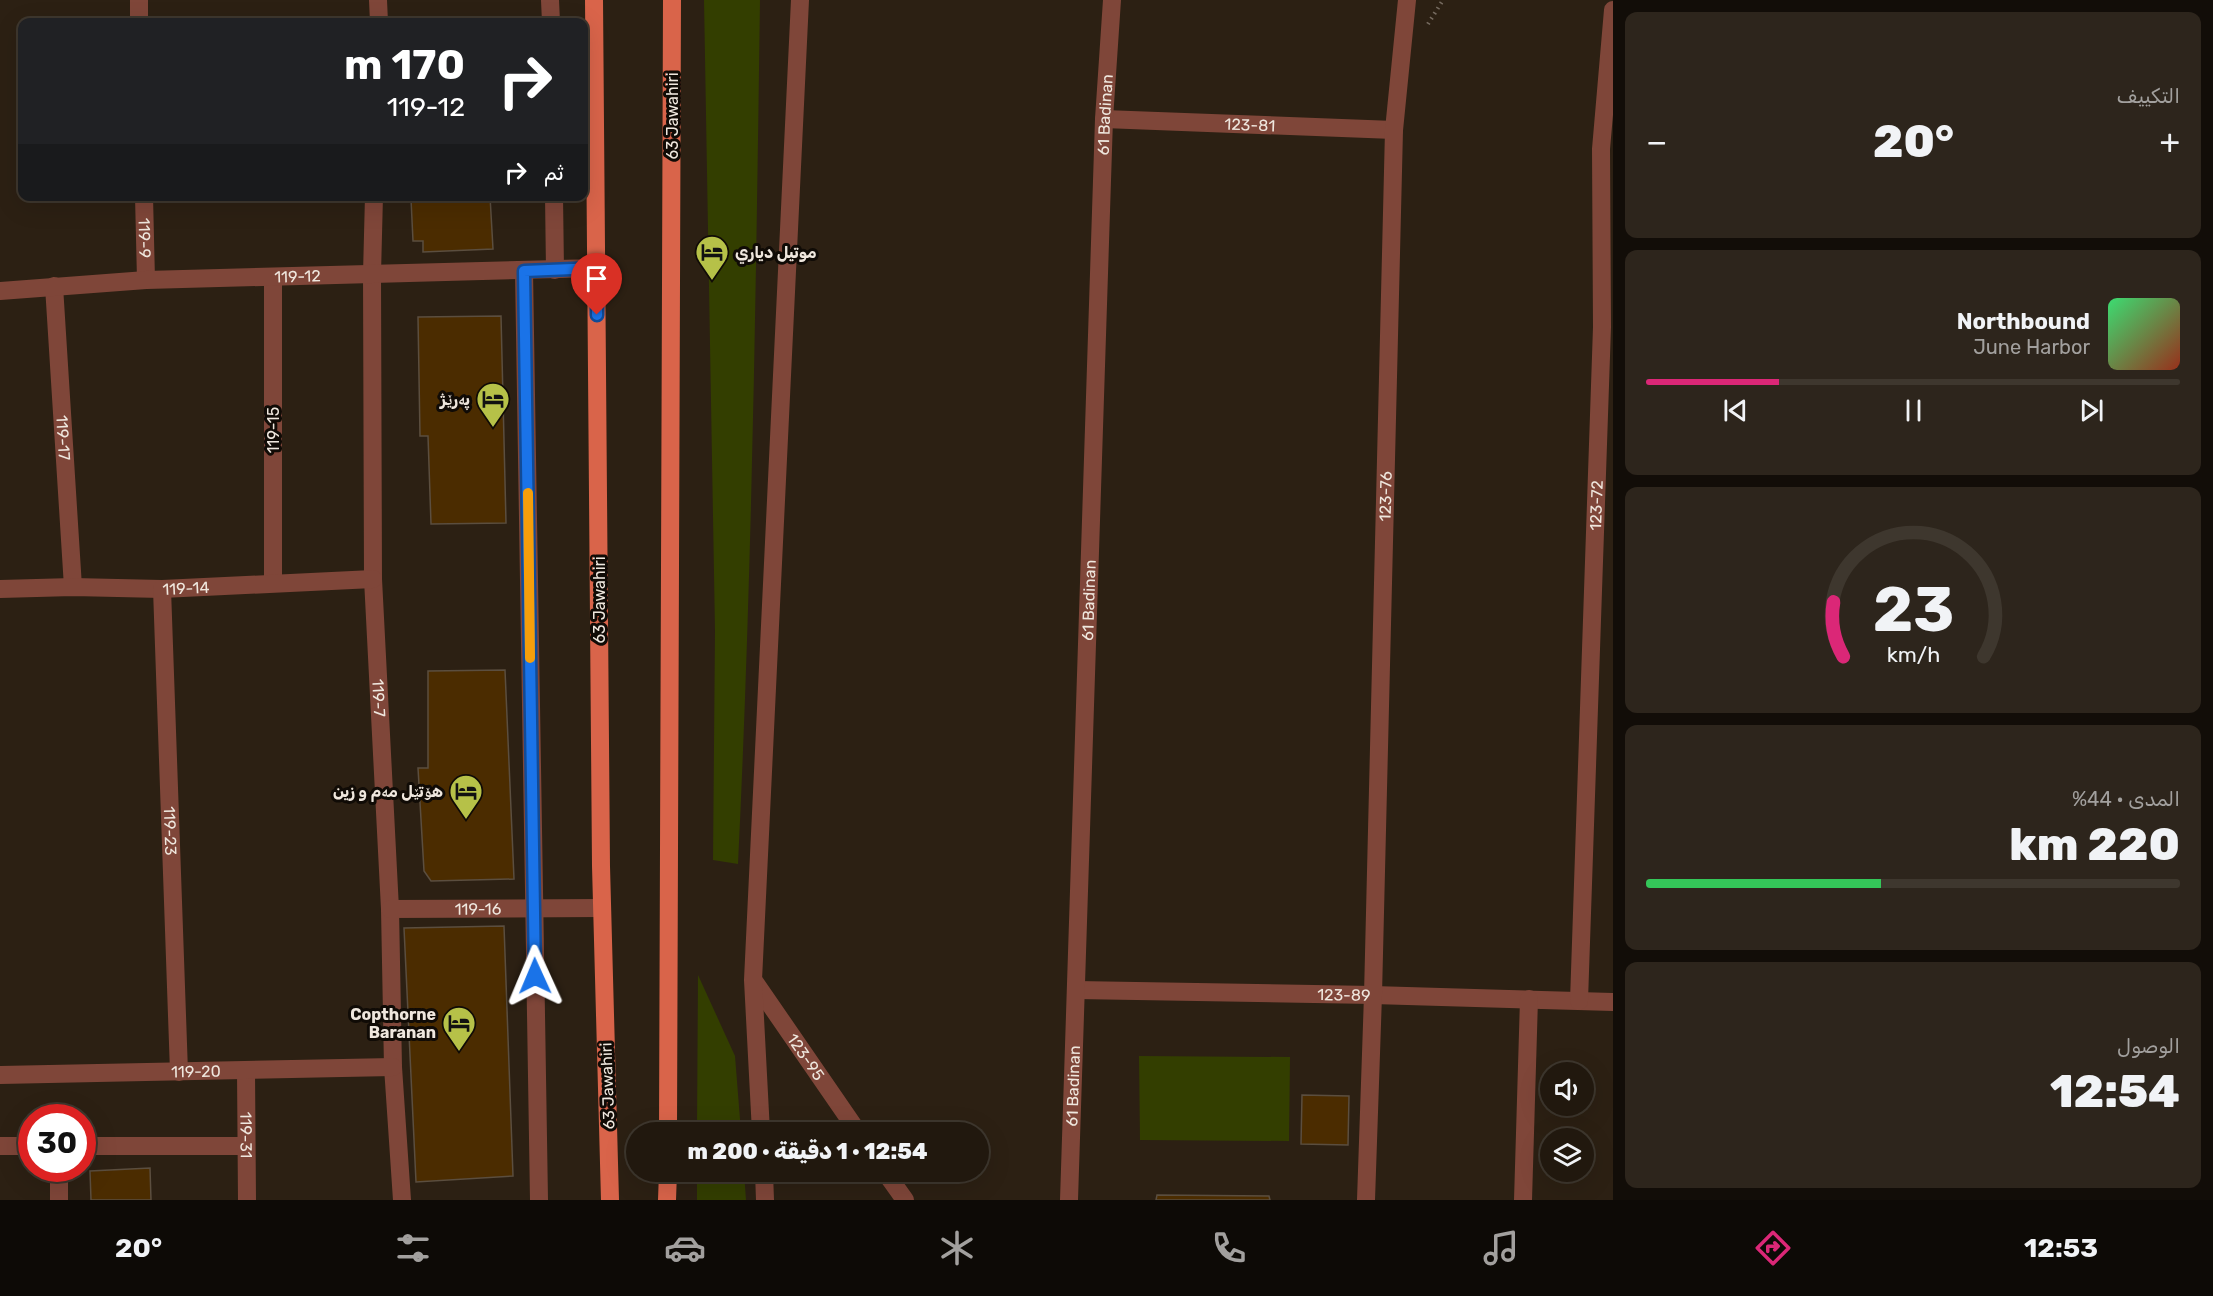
<!DOCTYPE html>
<html lang="ar">
<head>
<meta charset="utf-8">
<style>
	body { margin:0; font-family:Rubik,"Noto Naskh Arabic",sans-serif; background:#2d251c; color:#f1f3f6; direction:rtl; height:100vh; display:flex; flex-direction:column; font-size:22px; white-space:nowrap }
	* { box-sizing:border-box; margin:0 }
	p { font-size:20px; color:#a2a09e }
	.icon { flex:none; width:33px; height:33px; fill:none; stroke:currentColor; stroke-width:2; stroke-linecap:round; stroke-linejoin:round }
	.map { position:relative; flex:1; overflow:hidden; direction:ltr }
	.side { display:flex; flex-direction:column; gap:12px; padding:12px; background:#120d08; width:600px }
	.side>* { flex:none }
	.hud { position:absolute; left:18px; top:18px; width:570px; height:183px; border-radius:12px; box-shadow:0 6px 24px #0002,0 0 0 2px #3e372e; direction:rtl; background:#202124; color:#fff; overflow:hidden }
	.controls { position:absolute; left:1540px; top:1062px; display:grid; gap:12px }
	.controls a { display:grid; place-items:center; width:54px; height:54px; border-radius:50%; background:#21180e; box-shadow:0 6px 24px #0002,0 0 0 2px #3e372e; font-size:30px }
	.speed { position:absolute; left:18px; top:1104px; display:flex; gap:12px; font-size:30px; font-weight:700; text-align:center }
	.speed>* { display:grid; place-content:center; width:78px; height:78px; border-radius:50%; background:#21180e; box-shadow:0 6px 24px #0002,0 0 0 2px #3e372e; line-height:1 }
	.speed .limit { border:9px solid #d22; background:#fff; color:#111 }
	.pin { position:absolute; display:grid; place-items:center; width:51px; height:51px; color:#fff; margin:-62px -26px; border-radius:50% 50% 50% 0; rotate:-45deg; box-shadow:0 0 6px #0007 }
	.pin .icon { rotate:45deg }
	.me { position:absolute; width:66px; margin:-33px; rotate:359deg; stroke-linejoin:round; filter:drop-shadow(0 0 4px #0008) }
	.turn { display:flex; align-items:center; gap:21px; height:126px; padding:0 24px; font-size:27px }
	.turn .icon { width:78px; height:78px; stroke-width:2.5 }
	.turn b { display:block; font-size:42px; line-height:51px }
	.then { display:flex; align-items:center; height:57px; padding:0 24px; background:#0003; gap:12px; font-size:22px }
	.big { font-size:45px; font-weight:800; line-height:1.1 }
	.side .tile { flex:1; display:flex; flex-direction:column; justify-content:center; gap:9px; min-width:0; padding:0 21px; border-radius:12px; background:#2d251c }
	.side .dial { align-items:center; gap:0 }
	.dial svg { height:156px; overflow:visible; fill:none; stroke:#3e372e; stroke-width:7; stroke-linecap:round; text-anchor:middle }
	.dial text { fill:#f1f3f6; stroke:none }
	.song { display:flex; align-items:center; gap:18px }
	.cover { width:72px; height:72px; border-radius:9px; background:linear-gradient(135deg,hsl(140 70% 55%),hsl(10 70% 35%)) }
	.played { height:6px; border-radius:3px; background:linear-gradient(90deg,#db2777 25%,#3e372e 25%) }
	.keys { display:flex; justify-content:space-around; direction:ltr }
	.heat { display:flex; justify-content:space-between; align-items:center; font-size:33px; direction:ltr }
	.charge { height:9px; border-radius:4px; background:linear-gradient(90deg,#34c759 44%,#3e372e 0) }
	.trip { position:absolute; left:626px; top:1122px; width:363px; height:60px; border-radius:30px; background:#21180e; box-shadow:0 6px 24px #0002,0 0 0 2px #3e372e; font-weight:800; line-height:60px; text-align:center; direction:rtl }
	.tab-bar { display:flex; height:96px; justify-content:space-around; align-items:center; background:#0d0a06; color:#a2a09e }
	.tab-bar .icon { width:42px; height:42px }
	.tab-bar .active { color:#db2777 }
	.tab-bar b { font-size:27px; color:#f1f3f6 }
	main { display:flex; flex:1; min-height:0 }
	.map>svg:first-child { display:block }
	.green { fill:#333e00 }
	.building { fill:#4b2c00; stroke:#5b4e3f; stroke-width:1.5 }
	.lines { fill:none; stroke-linecap:round; stroke-linejoin:round }
	.path { stroke:#766b60; stroke-width:4; stroke-dasharray:1.5 4.5; stroke-linecap:butt }
	.minor { stroke:#7f4639; stroke-width:18 }
	.major { stroke:#d9644a; stroke-width:18 }
	.route-casing { stroke:#114b97; stroke-width:15 }
	.route { stroke:#1a73e8; stroke-width:10 }
	.slow { stroke:#f59e0b; stroke-width:10 }
	.labels { text-anchor:middle; stroke-width:6; stroke-linejoin:round; paint-order:stroke }
	.street-label { font-size:16px; fill:#efe7de; stroke:#100b06 }
	.poi-label { font-size:16px; font-weight:bold; fill:#efe7de; stroke:#100b06; text-anchor:end }
</style>
</head>
<body>
<main>
<section class="side">
<div class="tile"><p>التكييف</p>
<div class="heat"><a>−</a><b class="big">20°</b><a>+</a></div>
</div>
<div class="tile">
<div class="song"><i class="cover"></i><div><b>Northbound</b><p>June Harbor</p></div></div>
<div class="played"></div>
<div class="keys"><svg class="icon" aria-label="previous" viewBox="0 0 24 24"><path d="M18 5L8 12l10 7zM5 5v14"/></svg><svg class="icon" aria-label="pause" viewBox="0 0 24 24"><path d="M8 5v14M16 5v14"/></svg><svg class="icon" aria-label="next" viewBox="0 0 24 24"><path d="M6 5l10 7-10 7zM19 5v14"/></svg></div>
</div>
<div class="tile dial"><svg viewBox="0 0 100 80">
<path d="M14 69A42 42 0 1 1 86 69"/>
<path d="M14 69A42 42 0 0 1 9 41" stroke="#db2777"/>
<text x="50" y="56" font-size="32" font-weight="700">23</text>
<text x="50" y="72" font-size="11">km/h</text>
</svg></div>
<div class="tile"><p>المدى · 44%</p><b class="big">220 km</b><div class="charge"></div></div>
<div class="tile"><p>الوصول</p><b class="big">12:54</b></div>
</section>
<div class="map">
<svg width="1613" height="1200" viewBox="0 0 1613 1200">
	<rect width="100%" height="100%" fill="#2c2013"/>
	<g class="green">
		<path d="M704 0H760C756 288 752 576 738 864L713 860 715 631Z"/>
		<polygon points="698,975 735,1056 741,1132 697,1132"/>
		<polygon points="1139,1056 1290,1057 1289,1141 1140,1140"/>
		<polygon points="697,1172 744,1172 746,1200 697,1200"/>
	</g>
	<g class="building">
		<polygon points="423,196 490,196 493,249 423,252 423,241 413,241 411,199 424,199"/>
		<polygon points="501,316 506,523 431,524 428,436 420,436 418,317"/>
		<polygon points="505,670 514,879 431,881 424,871 418,768 428,768 428,671"/>
		<polygon points="504,926 513,1176 416,1182 404,928"/>
		<polygon points="1302,1095 1349,1096 1348,1145 1301,1144"/>
		<polygon points="150,1168 151,1200 91,1200 90,1171"/>
		<polygon points="1157,1195 1269,1196 1270,1200 1156,1200"/>
	</g>
	<g class="lines">
		<polyline class="path" points="1428,24 1443,0"/>
		<g class="minor">
			<polyline points="139,0 139,22"/>
			<polyline points="378,0 379,22"/>
			<polyline points="550,0 551,22"/>
			<path id="s1" d="M1104 119 1394 130"/>
			<path id="s2" d="M144 196 146 280"/>
			<path id="s3" d="M374 196 372 274 373 579 390 909 393 1067 402 1200"/>
			<polyline points="554,196 555,270"/>
			<polyline points="524,271 539,1200"/>
			<polyline points="273,278 273,583"/>
			<path id="s4" d="M54 286 73 587"/>
			<path id="s5" d="M0 291 146 280 597 268"/>
			<path id="s6" d="M0 589 73 587 162 589 373 579"/>
			<path id="s7" d="M162 589 179 1072"/>
			<path id="s8" d="M390 909 602 908"/>
			<path id="s9" d="M754 981 858 1132"/>
			<path id="s10" d="M1076 990 1373 995 1613 1002"/>
			<path id="s11" d="M1579 1001 1602 327 1601 149 1613 10"/>
			<path id="s12" d="M246 1071 247 1200"/>
			<path id="s13" d="M0 1075 393 1067"/>
			<polyline points="761,1132 753,980 800,0"/>
			<polyline points="0,1146 32,1146"/>
			<polyline points="82,1146 246,1146"/>
			<polyline points="59,1168 59,1200"/>
			<polyline points="764,1172 765,1200"/>
			<polyline points="885,1172 905,1200"/>
			<path id="s14" d="M1069 1200 1104 119 1112 0"/>
			<path id="s15" d="M1366 1200 1373 995 1394 130 1407 0"/>
			<polyline points="1523,1200 1529,999"/>
		</g>
		<g class="major">
			<polyline points="594,0 601,866 610,1200"/>
			<polyline points="668,1132 672,0"/>
			<polyline points="667,1200 668,1172"/>
		</g>
	</g>
	<g class="lines">
		<defs>
			<polyline id="route" points="535,976 524,271 597,268 597,315"/>
		</defs>
		<use href="#route" class="route-casing"/>
		<use href="#route" class="route"/>
		<polyline class="slow" points="528,493 530,658"/>
	</g>
	<defs>
		<symbol id="hotel-pin" viewBox="-11 -11 22 30"><path d="M0 17L-7.5 6A9.5 9.5 0 1 1 7.5 6Z" fill="#b6c148" stroke="#100b06"/><path d="M-6-4.5h1.5V1H6V5H4.5V3h-9V5H-6ZM-4 0a1.8 1.8 0 1 1 3.6 0ZM.5 0V-2.5h3Q6-2.5 6 0Z" fill="#111"/></symbol>
	</defs>
	<g fill-rule="evenodd">
		<use href="#hotel-pin" x="693" y="233" width="38" height="52"/>
		<use href="#hotel-pin" x="474" y="380" width="38" height="52"/>
		<use href="#hotel-pin" x="447" y="772" width="38" height="52"/>
		<use href="#hotel-pin" x="440" y="1004" width="38" height="52"/>
	</g>
	<g class="labels">
		<g class="street-label">
			<text dy="6" stroke="none"><textPath href="#s14" startOffset="1086">61 Badinan</textPath></text>
			<text transform="translate(672 116) rotate(-90)" y="6">63 Jawahiri</text>
			<text dy="6" stroke="none"><textPath href="#s1" startOffset="146">123-81</textPath></text>
			<text dy="6" stroke="none"><textPath href="#s2" startOffset="42">119-9</textPath></text>
			<text dy="6" stroke="none"><textPath href="#s5" startOffset="298">119-12</textPath></text>
			<text transform="translate(273 430) rotate(-90)" y="6">119-15</text>
			<text dy="6" stroke="none"><textPath href="#s4" startOffset="152">119-17</textPath></text>
			<text dy="6" stroke="none"><textPath href="#s15" startOffset="704">123-76</textPath></text>
			<text dy="6" stroke="none"><textPath href="#s11" startOffset="496">123-72</textPath></text>
			<text dy="6" stroke="none"><textPath href="#s6" startOffset="186">119-14</textPath></text>
			<text transform="translate(599 600) rotate(-90)" y="6">63 Jawahiri</text>
			<text dy="6" stroke="none"><textPath href="#s14" startOffset="600">61 Badinan</textPath></text>
			<text dy="6" stroke="none"><textPath href="#s3" startOffset="502">119-7</textPath></text>
			<text dy="6" stroke="none"><textPath href="#s7" startOffset="242">119-23</textPath></text>
			<text dy="6" stroke="none"><textPath href="#s8" startOffset="88">119-16</textPath></text>
			<text dy="6" stroke="none"><textPath href="#s10" startOffset="268">123-89</textPath></text>
			<text dy="6" stroke="none"><textPath href="#s9" startOffset="92">123-95</textPath></text>
			<text dy="6" stroke="none"><textPath href="#s13" startOffset="196">119-20</textPath></text>
			<text transform="translate(607 1086) rotate(-92)" y="6">63 Jawahiri</text>
			<text dy="6" stroke="none"><textPath href="#s14" startOffset="114">61 Badinan</textPath></text>
			<text dy="6" stroke="none"><textPath href="#s12" startOffset="64">119-31</textPath></text>
		</g>
		<g class="poi-label">
			<text x="735" y="258" text-anchor="start">موتيل دياري</text>
			<text x="470" y="405">پەرێژ</text>
			<text x="443" y="797">هۆتێل مەم و زین</text>
			<text x="436" y="1020">Copthorne<tspan x="436" dy="18">Baranan</tspan></text>
		</g>
	</g>
</svg>
<div class="controls">
<a><svg class="icon" aria-label="sound" viewBox="0 0 24 24"><path d="M4 9h4l5-4v14l-5-4H4zM17 9q2 3 0 6"/></svg></a>
<a><svg class="icon" aria-label="layers" viewBox="0 0 24 24"><path d="M12 4l9 5-9 5-9-5zM3 14l9 5 9-5"/></svg></a>
</div>
<div class="speed"><div class="limit">30</div></div>
<div class="pin" style="left:597px;top:315px;background:#d93025"><svg class="icon" aria-label="arrive" viewBox="0 0 24 24"><path d="M6 21V4h12l-3 4 3 4H6"/></svg></div>
<svg class="me" style="left:535px;top:976px" viewBox="-20 -20 40 40"><path d="M0-17L14 15 0 8-14 15z" fill="#1a73e8" stroke="#fff" stroke-width="4"/></svg>
<div class="trip">12:54 · 1 دقيقة · 200 m</div>
<div class="hud">
<div class="turn"><svg class="icon" aria-label="right" viewBox="0 0 24 24"><path d="M7 20v-9h11M14 6l5 5-5 5"/></svg><div><b>170 m</b>119-12</div></div>
<div class="then">ثم<svg class="icon" aria-label="right" viewBox="0 0 24 24"><path d="M7 20v-9h11M14 6l5 5-5 5"/></svg></div>
</div>
</div>
</main>
<nav class="tab-bar">
<b>12:53</b>
<svg class="icon active" aria-label="directions" viewBox="0 0 24 24"><path d="M12 3l9 9-9 9-9-9zM9 14v-3h6M13 9l2 2-2 2"/></svg>
<svg class="icon" aria-label="music" viewBox="0 0 24 24"><path d="M9 18V5l10-2v13"/><circle cx="6" cy="18" r="3"/><circle cx="16" cy="16" r="3"/></svg>
<svg class="icon" aria-label="phone" viewBox="0 0 24 24"><path d="M5 4h4l2 5-3 2q2 4 5 5l2-3 5 2v4C11 20 4 13 5 4z"/></svg>
<svg class="icon" aria-label="climate" viewBox="0 0 24 24"><path d="M12 3v18M4 7l16 10M4 17L20 7"/></svg>
<svg class="icon" aria-label="car" viewBox="0 0 24 24"><path d="M5 17H2v-5l4-1 3-4h7l3 4 3 1v5h-3M9 17h6M6 11h13"/><circle cx="7" cy="17" r="2"/><circle cx="17" cy="17" r="2"/></svg>
<svg class="icon" aria-label="filters" viewBox="0 0 24 24"><path d="M4 7h16M4 17h16"/><circle cx="9" cy="7" r="2"/><circle cx="15" cy="17" r="2"/></svg>
<b>20°</b>
</nav>
</body>
</html>
